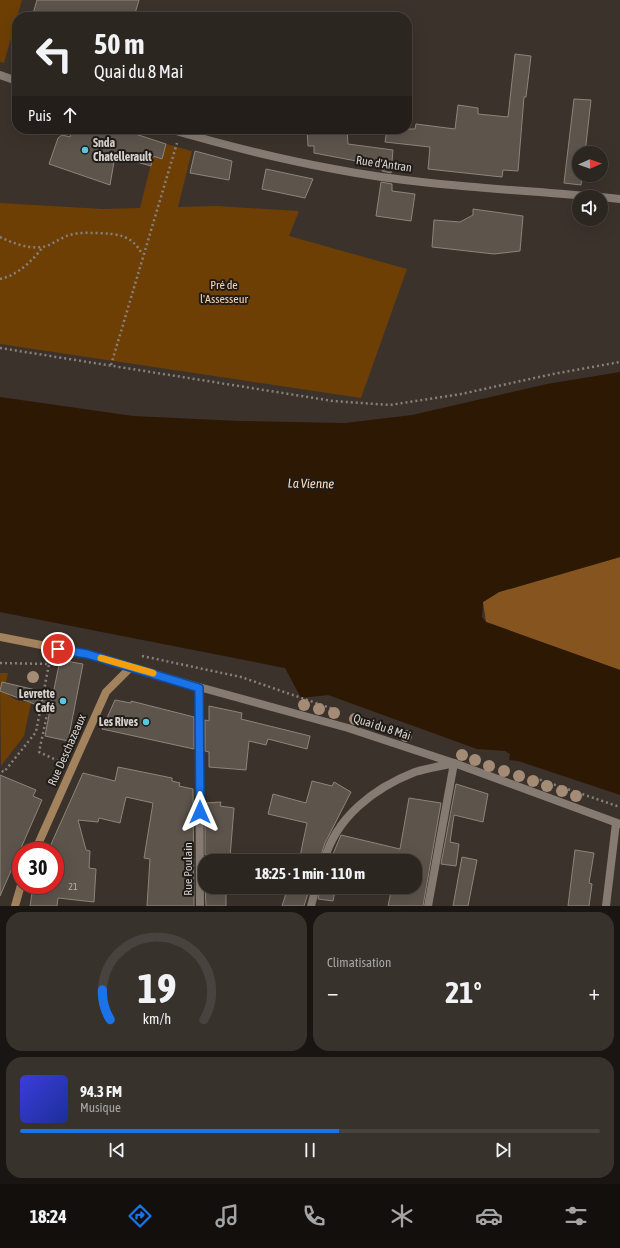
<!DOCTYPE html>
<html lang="fr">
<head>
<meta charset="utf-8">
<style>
	body { margin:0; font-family:"Asap Condensed",sans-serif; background:#38322d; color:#f1f3f6; height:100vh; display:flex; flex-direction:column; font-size:15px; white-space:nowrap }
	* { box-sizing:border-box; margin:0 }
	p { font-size:13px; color:#a6a5a5 }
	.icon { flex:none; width:22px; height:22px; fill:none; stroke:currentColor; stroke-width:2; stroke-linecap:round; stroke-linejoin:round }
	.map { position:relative; height:906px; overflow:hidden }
	.details { display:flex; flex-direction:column; gap:6px; padding:6px; background:#181512; flex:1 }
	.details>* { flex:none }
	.top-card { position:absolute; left:12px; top:12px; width:400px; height:122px; border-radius:16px; box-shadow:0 4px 16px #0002,0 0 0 1px #48433e; background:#2c2620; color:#f1f3f6; overflow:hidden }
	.needle { width:26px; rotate:88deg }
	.buttons { position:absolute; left:572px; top:146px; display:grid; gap:8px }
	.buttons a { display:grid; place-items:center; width:36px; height:36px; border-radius:50%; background:#2c2620; box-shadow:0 4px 16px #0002,0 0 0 1px #48433e; font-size:20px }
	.speed { position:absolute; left:12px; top:842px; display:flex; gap:8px; font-size:20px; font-weight:700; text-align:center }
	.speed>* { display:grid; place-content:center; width:52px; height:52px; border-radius:50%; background:#2c2620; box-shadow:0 4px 16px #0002,0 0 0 1px #48433e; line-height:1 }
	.speed .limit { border:6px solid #d22; background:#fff; color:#111 }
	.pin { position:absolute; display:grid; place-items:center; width:34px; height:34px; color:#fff; margin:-17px; border:2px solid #fff; border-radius:50%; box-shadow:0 1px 4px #0007 }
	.me { position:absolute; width:44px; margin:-22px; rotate:0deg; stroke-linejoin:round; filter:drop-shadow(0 0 3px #0008) }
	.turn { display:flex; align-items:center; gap:14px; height:84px; padding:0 16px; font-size:18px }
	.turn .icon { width:52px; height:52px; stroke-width:2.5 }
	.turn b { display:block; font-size:28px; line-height:34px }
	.then { display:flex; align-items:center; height:38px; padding:0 16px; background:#0003; gap:8px; font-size:15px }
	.big { font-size:30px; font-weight:700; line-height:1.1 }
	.details .widget { flex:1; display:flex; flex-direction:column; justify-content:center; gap:6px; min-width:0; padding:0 14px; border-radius:16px; background:#38322d }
	.details .dial { align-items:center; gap:0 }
	.dial svg { height:104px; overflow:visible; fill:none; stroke:#48433e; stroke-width:7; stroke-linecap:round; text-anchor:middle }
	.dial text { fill:#f1f3f6; stroke:none }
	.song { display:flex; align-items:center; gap:12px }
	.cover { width:48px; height:48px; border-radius:6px; background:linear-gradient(135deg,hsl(240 70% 55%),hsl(230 70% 35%)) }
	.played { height:4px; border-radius:2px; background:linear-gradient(90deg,#1a73e8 55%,#48433e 55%) }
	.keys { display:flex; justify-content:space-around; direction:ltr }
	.heat { display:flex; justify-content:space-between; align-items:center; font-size:22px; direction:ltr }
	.details .tiles { flex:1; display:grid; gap:6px; grid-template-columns:1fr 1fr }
	.widget:last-child { grid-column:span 2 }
	.trip { position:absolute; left:198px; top:854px; width:224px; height:40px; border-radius:16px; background:#2c2620; box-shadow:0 4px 16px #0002,0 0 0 1px #48433e; font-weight:700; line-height:40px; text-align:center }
	.menu { display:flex; height:64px; justify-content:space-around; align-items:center; background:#120f0d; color:#a6a5a5 }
	.menu .icon { width:28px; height:28px }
	.menu .current { color:#1a73e8 }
	.menu b { font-size:18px; color:#f1f3f6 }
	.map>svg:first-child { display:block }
	.green { fill:#6d3f05 }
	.forest { fill:#86541e }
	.water { fill:#2d1803 }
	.building { fill:#5d544c; stroke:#8e847b }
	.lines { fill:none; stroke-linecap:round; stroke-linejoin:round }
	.path { stroke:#88817b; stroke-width:2.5; stroke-dasharray:2 3; stroke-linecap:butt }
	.minor { stroke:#857b72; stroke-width:8 }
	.tertiary { stroke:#857b72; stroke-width:8 }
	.secondary { stroke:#a3825e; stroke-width:8 }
	.tree { fill:#a38b76 }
	.route-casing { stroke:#114b97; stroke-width:10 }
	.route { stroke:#1a73e8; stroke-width:7 }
	.slow { stroke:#f59e0b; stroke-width:7 }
	.poi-dot { fill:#56c9e1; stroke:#1f1b17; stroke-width:1.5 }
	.labels { text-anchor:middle; stroke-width:4; stroke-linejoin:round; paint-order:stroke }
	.number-label { font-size:10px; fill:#b8b2ac }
	.poi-label { font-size:12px; font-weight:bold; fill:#d6d1cc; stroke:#1f1b17; text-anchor:end }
	.street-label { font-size:12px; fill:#d6d1cc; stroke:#1f1b17 }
	.park-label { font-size:12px; fill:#f8d4b3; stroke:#1f1b17 }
	.water-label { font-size:13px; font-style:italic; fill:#ffdaba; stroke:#1f1b17 }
</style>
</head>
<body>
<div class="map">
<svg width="620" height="906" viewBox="0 0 620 906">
	<rect width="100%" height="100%" fill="#3b322b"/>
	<g class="green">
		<polygon points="0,0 22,0 4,63 0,62"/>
		<polygon points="166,144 192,151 178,207 217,206 299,211 289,236 407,269 361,398 0,344 0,203 103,209 140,208 153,156 162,159"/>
		<polygon points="0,673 8,673 5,686 8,695 16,700 31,703 24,736 1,766"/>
	</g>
	<polygon class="forest" points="620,557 620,670 486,622 483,602 499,592"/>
	<polygon class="water" points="620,372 620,557 499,592 483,602 482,617 486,622 620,670 620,795 518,761 509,760 510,754 505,751 477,749 328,695 301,698 285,668 0,612 0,397 133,416 239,421 345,423 412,415 547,384"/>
	<g class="building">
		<polygon points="37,0 139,0 134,17 32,17"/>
		<polygon points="515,54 531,56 526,97 524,97 518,171 503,170 502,177 428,169 430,147 385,142 387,129 415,129 416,124 455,129 458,105 478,108 478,114 508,117"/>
		<polygon points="574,99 591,100 585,153 579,153 579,175 582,175 581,185 564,183"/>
		<polygon points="72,129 120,129 166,144 162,159 153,156 151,166 115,156 110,185 49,164 58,138 62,135 70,137"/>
		<polygon points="307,129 347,129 348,144 393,150 391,173 382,171 383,166 314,153 314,146 308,146"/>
		<polygon points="195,151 232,161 229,180 190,173"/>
		<polygon points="266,169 313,179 305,198 262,189"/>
		<polygon points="381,182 392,184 392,191 415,194 411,221 376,216"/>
		<polygon points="473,209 523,216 520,251 494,254 432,247 434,220 460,222 473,215"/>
		<polygon points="60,660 83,664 68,741 45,736 50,710 0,691 2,682 53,694"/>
		<polygon points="115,700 131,703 131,701 194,717 194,749 102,729"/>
		<polygon points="209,706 242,713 241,719 310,736 307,749 268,739 266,745 249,741 246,770 209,767 209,752 205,751 205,720 209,721"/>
		<polygon points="118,767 172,778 172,781 180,783 179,786 193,789 194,906 147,906 150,859 144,858 153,803 126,797 120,823 99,818 98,822 78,820 86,850 90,851 89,868 96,869 94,902 58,898 57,906 30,906 32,893 27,892 27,885 55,885 55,851 48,851 83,773 115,781"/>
		<polygon points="0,775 36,790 33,796 42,800 0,896"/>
		<polygon points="312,781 332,786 334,782 351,792 325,843 319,861 299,861 307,823 268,814 273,794 306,803"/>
		<polygon points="456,784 488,794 483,822 454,815 450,842 459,844 456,866 441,864"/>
		<polygon points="409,798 441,803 423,906 388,906 392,887 415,887 415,861 378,861 361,856 359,861 330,861 341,835 400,849"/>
		<polygon points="221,802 220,806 234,808 230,857 205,855 205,803"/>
		<polygon points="575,850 594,853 589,883 592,884 589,906 568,906"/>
		<polygon points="462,857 477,860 468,906 453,906"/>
		<polygon points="205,887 226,887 226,906 206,906"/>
		<polygon points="288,887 310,887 304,906 282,906"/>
		<polygon points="321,887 336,887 333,901 318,899"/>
	</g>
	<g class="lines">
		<g class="path">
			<path d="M0 237C13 243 27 249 42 247 51 246 61 237 70 235 79 232 89 233 98 233 118 234 132 235 142 254"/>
			<path d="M0 279C18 275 32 261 43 247"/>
			<polyline points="0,348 333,401 390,405 461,394 553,374 620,362"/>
			<polyline points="111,365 177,143"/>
			<polyline points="142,656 241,677 339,711"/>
			<polyline points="0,663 49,664 36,732 4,772 0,770"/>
			<polyline points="43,694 51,696 39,752 63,763"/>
			<polyline points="535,778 620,807"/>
		</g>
		<g class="minor">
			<polyline points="199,687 200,906"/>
			<path d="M324 861C336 817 374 788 415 772 428 768 442 766 454 763L428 906"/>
			<polyline points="311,906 316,887"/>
			<polyline points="606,906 616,823"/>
		</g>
		<g class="tertiary">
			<polyline points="0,75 17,81"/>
			<path d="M169 129C224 145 279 159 334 169 421 186 511 189 599 197"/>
			<polyline points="601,197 620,199"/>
			<polyline points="131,667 199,687 348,728 454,763 620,824"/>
		</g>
		<g class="secondary">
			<polyline points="0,637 87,654 131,667 106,692 35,851"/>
			<polyline points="15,906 21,885"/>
		</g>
	</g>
	<g class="tree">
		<circle cx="33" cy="677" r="6"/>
		<circle cx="304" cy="705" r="6"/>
		<circle cx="319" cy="709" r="6"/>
		<circle cx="334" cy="713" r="6"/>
		<circle cx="355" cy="719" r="6"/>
		<circle cx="406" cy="736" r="6"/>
		<circle cx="462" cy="755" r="6"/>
		<circle cx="475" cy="760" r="6"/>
		<circle cx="489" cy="766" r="6"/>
		<circle cx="504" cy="771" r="6"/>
		<circle cx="519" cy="776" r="6"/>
		<circle cx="533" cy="781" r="6"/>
		<circle cx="547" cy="786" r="6"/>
		<circle cx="562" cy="791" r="6"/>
		<circle cx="576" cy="796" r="6"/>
	</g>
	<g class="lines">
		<defs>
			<polyline id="route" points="58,649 87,654 199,688 200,812"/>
		</defs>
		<use href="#route" class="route-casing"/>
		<use href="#route" class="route"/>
		<polyline class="slow" points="101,658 153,673"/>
	</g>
	<g class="poi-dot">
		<circle cx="85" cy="150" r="4"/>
		<circle cx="63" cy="701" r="4"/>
		<circle cx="146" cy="722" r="4"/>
	</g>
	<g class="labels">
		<g class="number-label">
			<text x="73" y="890">21</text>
		</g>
		<g class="poi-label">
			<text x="93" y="147" text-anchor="start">Snda<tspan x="93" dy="14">Chatellerault</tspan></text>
			<text x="55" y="698">Levrette<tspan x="55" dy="14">Café</tspan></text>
			<text x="138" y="726">Les Rives</text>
		</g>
		<g class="street-label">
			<text transform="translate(384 164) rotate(8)" y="4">Rue d'Antran</text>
			<text transform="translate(382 727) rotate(18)" y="4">Quai du 8 Mai</text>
			<text transform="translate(67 750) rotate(-66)" y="4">Rue Deschazeaux</text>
			<text transform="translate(188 869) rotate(-90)" y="4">Rue Poulain</text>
		</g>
		<g class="park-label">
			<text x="224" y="289">Pré de<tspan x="224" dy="14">l'Assesseur</tspan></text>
		</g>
		<g class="water-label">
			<text transform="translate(311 483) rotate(1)" y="5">La Vienne</text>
		</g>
	</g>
</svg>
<div class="buttons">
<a><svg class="needle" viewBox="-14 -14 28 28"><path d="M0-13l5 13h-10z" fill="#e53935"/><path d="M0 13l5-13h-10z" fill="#a6a5a5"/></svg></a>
<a><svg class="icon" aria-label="sound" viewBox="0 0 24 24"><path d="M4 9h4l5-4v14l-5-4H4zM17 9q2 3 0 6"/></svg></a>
</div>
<div class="speed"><div class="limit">30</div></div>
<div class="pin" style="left:58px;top:649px;background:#d93025"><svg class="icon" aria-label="arrive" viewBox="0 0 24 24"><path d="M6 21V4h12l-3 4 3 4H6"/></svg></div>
<svg class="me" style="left:200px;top:812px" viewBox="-20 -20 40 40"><path d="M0-17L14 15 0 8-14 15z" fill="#1a73e8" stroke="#fff" stroke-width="4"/></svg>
<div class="trip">18:25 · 1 min · 110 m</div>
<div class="top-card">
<div class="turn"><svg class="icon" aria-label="left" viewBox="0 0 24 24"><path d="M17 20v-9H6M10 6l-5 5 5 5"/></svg><div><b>50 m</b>Quai du 8 Mai</div></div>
<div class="then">Puis<svg class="icon" aria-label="ahead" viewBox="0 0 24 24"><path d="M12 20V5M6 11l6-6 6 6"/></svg></div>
</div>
</div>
<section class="details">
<div class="tiles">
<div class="widget dial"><svg viewBox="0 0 100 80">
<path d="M14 69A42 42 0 1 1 86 69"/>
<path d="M14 69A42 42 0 0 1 8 46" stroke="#1a73e8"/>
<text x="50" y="56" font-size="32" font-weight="700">19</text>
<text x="50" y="72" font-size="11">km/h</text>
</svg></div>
<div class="widget"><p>Climatisation</p>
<div class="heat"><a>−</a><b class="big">21°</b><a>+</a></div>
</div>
<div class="widget">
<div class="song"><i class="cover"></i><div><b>94.3 FM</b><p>Musique</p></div></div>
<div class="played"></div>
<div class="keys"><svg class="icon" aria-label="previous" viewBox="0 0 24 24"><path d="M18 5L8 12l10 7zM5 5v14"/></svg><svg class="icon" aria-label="pause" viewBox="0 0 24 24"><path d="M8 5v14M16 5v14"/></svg><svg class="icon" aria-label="next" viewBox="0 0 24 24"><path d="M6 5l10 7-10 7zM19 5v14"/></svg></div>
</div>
</div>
</section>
<nav class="menu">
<b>18:24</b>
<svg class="icon current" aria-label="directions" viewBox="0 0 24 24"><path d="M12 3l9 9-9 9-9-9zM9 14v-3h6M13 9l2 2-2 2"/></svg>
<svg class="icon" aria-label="music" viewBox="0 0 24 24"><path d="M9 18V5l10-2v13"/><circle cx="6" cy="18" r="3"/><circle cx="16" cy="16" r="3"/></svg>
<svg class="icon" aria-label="phone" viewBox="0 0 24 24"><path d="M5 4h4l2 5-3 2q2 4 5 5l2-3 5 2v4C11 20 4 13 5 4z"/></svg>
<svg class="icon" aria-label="climate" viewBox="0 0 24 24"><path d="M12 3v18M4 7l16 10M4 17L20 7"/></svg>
<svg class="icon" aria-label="car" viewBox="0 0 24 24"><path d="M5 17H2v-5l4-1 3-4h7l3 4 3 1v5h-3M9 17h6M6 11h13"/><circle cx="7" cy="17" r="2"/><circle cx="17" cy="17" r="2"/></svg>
<svg class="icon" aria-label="filters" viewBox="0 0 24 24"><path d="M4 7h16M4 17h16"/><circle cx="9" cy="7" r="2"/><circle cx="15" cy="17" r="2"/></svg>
</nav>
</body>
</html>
